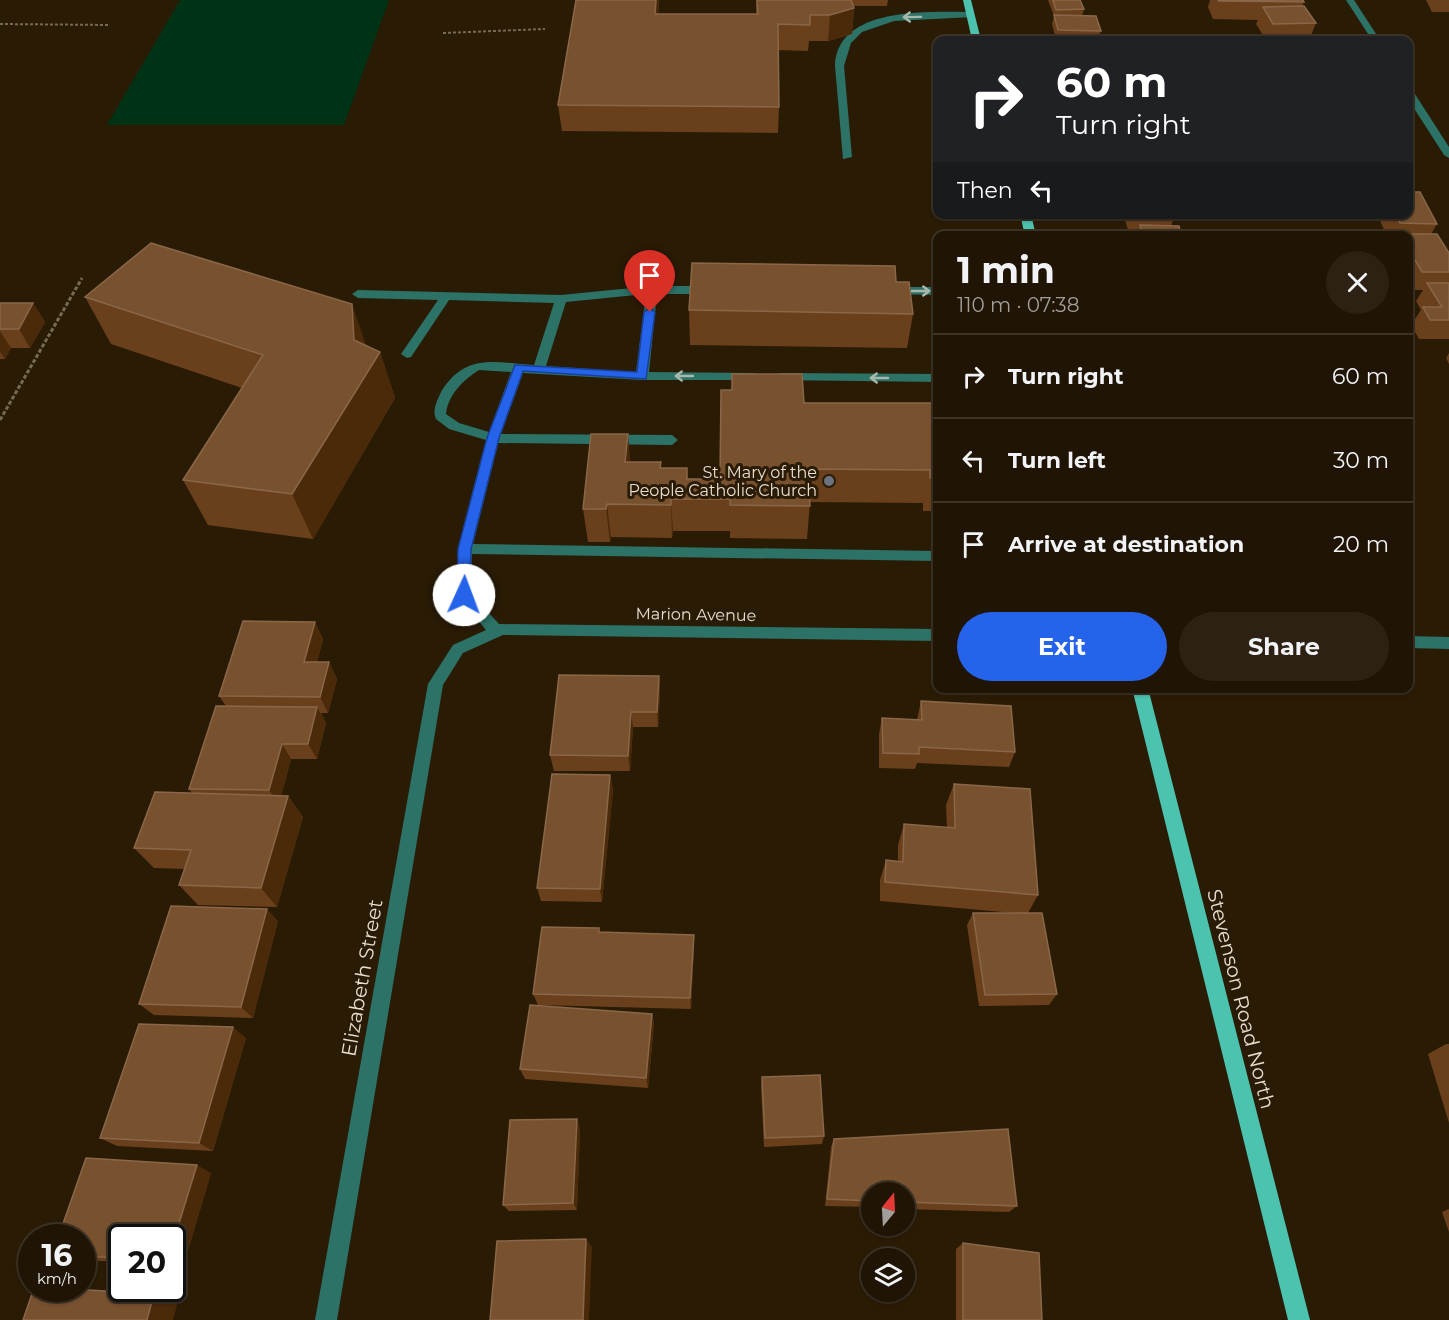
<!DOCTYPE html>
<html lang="en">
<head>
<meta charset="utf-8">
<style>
	:root { --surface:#201404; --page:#2d2113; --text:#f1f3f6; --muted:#a29e9a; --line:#3d3326; --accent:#2563eb }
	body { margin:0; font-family:Montserrat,sans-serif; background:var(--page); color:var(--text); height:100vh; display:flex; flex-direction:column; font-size:22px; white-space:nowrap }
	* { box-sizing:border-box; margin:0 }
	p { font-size:20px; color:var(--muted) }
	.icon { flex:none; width:33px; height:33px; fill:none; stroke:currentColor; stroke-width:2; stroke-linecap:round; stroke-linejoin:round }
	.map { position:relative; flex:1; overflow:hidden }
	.panel { position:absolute; left:933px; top:231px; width:480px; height:462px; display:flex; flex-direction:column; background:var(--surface); border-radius:12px; box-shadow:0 2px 4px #0004,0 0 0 2px var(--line) }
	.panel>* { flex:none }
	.top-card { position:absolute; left:933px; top:36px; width:480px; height:183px; border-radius:12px; box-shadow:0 2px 4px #0004,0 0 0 2px var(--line); background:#202124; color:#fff; overflow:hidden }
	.needle { width:39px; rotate:18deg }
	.tools { position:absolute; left:861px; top:1182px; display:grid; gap:12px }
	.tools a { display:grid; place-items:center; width:54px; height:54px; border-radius:50%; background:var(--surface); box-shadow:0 2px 4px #0004,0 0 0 2px var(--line); font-size:30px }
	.speed { position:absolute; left:18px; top:1224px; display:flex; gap:12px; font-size:30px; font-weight:700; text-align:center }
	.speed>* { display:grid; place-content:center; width:78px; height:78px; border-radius:50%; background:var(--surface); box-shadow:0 2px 4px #0004,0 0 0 2px var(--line); line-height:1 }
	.speed small { font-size:15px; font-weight:400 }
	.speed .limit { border:3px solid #111; border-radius:9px; background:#fff; color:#111 }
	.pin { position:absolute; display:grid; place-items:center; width:51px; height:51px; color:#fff; margin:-62px -26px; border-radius:50% 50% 50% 0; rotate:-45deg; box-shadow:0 0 6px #0007 }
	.pin .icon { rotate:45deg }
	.me { position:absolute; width:66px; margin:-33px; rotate:2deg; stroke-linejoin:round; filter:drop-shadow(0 0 4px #0008) }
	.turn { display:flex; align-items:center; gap:21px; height:126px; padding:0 24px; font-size:27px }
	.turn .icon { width:78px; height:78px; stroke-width:2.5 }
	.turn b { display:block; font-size:42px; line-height:51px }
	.then { display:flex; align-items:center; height:57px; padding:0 24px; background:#0003; gap:12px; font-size:22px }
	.round { display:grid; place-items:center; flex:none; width:63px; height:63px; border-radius:32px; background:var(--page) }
	.overview { display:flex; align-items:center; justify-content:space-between; height:102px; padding:0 24px }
	h1 { font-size:36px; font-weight:700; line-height:45px }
	.primary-button { display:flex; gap:12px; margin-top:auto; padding:12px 24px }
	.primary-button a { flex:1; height:69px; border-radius:36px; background:var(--accent); color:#fff; font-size:24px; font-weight:700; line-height:69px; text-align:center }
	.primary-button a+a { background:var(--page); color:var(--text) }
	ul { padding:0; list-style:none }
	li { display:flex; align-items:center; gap:18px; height:84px; padding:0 24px; border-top:2px solid var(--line) }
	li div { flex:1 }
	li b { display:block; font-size:22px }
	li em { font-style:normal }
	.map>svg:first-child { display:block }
	.green { fill:#003216 }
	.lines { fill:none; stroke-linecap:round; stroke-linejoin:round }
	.path-far1 { stroke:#776957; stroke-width:2; stroke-dasharray:3 2; stroke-linecap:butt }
	.path { stroke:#776957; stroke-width:3; stroke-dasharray:4 2; stroke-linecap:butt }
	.minor { fill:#2c7267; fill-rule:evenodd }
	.major { fill:#4cc3af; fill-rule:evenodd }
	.wall { fill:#6a401c }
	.shaded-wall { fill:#4b2a0a }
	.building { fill:#78512f; stroke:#8a6748; stroke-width:1.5 }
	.oneway { stroke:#a6b8ab }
	.route { fill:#2563eb; stroke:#184099; stroke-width:1.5 }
	.worship-dot { fill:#6b7280; stroke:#2a1b05; stroke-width:2 }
	.labels { text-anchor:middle; stroke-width:6; stroke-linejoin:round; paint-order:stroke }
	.poi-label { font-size:16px; fill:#e8ddd0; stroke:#2a1b05; text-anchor:end }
	.street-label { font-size:16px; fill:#e8ddd0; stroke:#2a1b05 }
	.near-street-label { font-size:20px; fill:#e8ddd0; stroke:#2a1b05 }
</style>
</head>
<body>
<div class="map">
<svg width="1449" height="1320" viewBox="0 0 1449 1320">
	<rect width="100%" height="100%" fill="#2a1b05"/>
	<path class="green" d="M180,0H389L344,125H107Z"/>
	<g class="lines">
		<path class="path-far1" d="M0,24L110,25
			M443,33L545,29"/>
		<path class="path" d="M0,420L82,278"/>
		<path class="minor" d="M1346,0H1354L1380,40H1372Z
			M970,12L973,13V17L894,21L862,32L851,43L844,66L852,157L843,159L835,66C837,6 930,12 970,12Z
			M1408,88L1413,91L1449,147V158L1444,155L1408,99Z
			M652,286H710L716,290L710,294H657L649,372L752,373L756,374L758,377L756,380H642L523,373L501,434L672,435L678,440L672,445L498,443L473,544L938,551V561L472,554L471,593L499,624L938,629V641L503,635L463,653L443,685L337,1320H315L428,684L453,645L486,630L457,595L458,549L486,440L449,429L436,419C432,410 437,401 441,392C466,352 495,363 534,365L554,303L449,300L411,357L407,358L401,354L438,300L358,298L352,294L358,290L561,295ZM646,294L636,372L546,366L566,302ZM479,370L511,372L489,432L459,423L446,414C448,395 463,380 479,370Z
			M890,287H938V295L886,294V288Z
			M782,373L938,374V382L778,380L776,377L778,374Z
			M1408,636L1449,637V649L1408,648Z"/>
		<path class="major" d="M963,0H971L981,40H972Z
			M1020,214H1031L1036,236H1025Z
			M1132,688H1148L1310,1320H1288Z"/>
	</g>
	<path class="wall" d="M576,0H659L658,14H756V0H888L887,6H853L854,8L852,34L828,41H809L808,51L778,50L779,107L778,133L562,131L558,105Z
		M1048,0H1080L1084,9L1082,16L1101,31L1099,36L1110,40H1070L1056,39L1052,24L1054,16Z
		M1210,0H1303L1304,2L1302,6L1316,23L1310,38L1325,40H1266L1256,24L1258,20L1213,19L1208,7Z
		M1426,0H1449V12H1432Z
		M1123,214H1173L1174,218L1171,226L1181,236H1130Z
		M1377,214H1408L1437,224L1431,234L1449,253V339H1419L1411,325L1421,310L1416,301L1423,290H1411L1408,285V236H1387Z
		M896,282L913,314L907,348L690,345L689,310Z
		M85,297L366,345L380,352L395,398L313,539L208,525L183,480L242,388L111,344Z
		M0,303H33L45,322L30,348H11L5,359H0Z
		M1449,353V364L1446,358Z
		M804,403H938V511H923V503L810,502L807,539L730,538V531H673L672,538L611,537L610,542H588L583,509L631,462H661V468L687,479H720Z
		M315,622L323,639L317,662H329L337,679L328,713H321L326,723L317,759H291L281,796H288L303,817L277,907L198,905L179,885L185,869L154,868L134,848L192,793L189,789L226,706L219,696Z
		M659,676L660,692L658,727H633L630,771H554L550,755Z
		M921,701L1015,752L1009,767L917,763L915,769L879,768V734L882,718L917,720Z
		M610,775L613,790L602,902L541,901L537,888Z
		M954,784L1038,895L1028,913L1057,994L1049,1005L979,1006L967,925L973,913H1014L880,901V880L886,860L898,861V845L904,824L947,828L946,805Z
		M278,921L253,1018L154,1015L139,1004Z
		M600,932L694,947L691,1009L538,1005L533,994Z
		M652,1014L654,1024L648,1088L525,1079L520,1069Z
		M246,1038L213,1151L117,1146L100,1138Z
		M1446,1044H1449V1123L1428,1054Z
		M762,1077L824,1136L822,1144L764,1147L761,1087Z
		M580,1128L577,1210L509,1211L503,1205Z
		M834,1139L1017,1206L1009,1212L904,1209V1192H872V1207L825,1206L831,1147Z
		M211,1173L183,1267L172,1266V1238H122V1262L82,1260V1238Z
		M1449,1209V1232L1442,1212Z
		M963,1243L1042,1320H956V1249Z"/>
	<path class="shaded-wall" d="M656,0H659L656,40L655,14Z
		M854,8L852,34L828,41L830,15Z
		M33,303L45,322L30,348L19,329Z
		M352,304L368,351L380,352L395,398L313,539L292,494L354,340Z
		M0,331L11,348L5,359L0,352Z
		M628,434L631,468L625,462Z
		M671,499L673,531L672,538L671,505Z
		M607,504L611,537L610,542L606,509Z
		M315,622L323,639L313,678L304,662Z
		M329,662L337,679L328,713L320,697Z
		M659,676L660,692L658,727L657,712Z
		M317,707L326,723L317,759L308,744Z
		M631,712L633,727L630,771L628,756Z
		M282,744L291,759L279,805L269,790Z
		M610,775L613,790L602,902L600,889Z
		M288,796L303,817L277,907L261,888Z
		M267,909L278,921L253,1018L241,1007Z
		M694,935V947L691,1009L690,998Z
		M652,1014L654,1024L648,1088L646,1078Z
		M233,1027L246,1038L213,1151L199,1143Z
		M577,1119L580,1128L577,1210L573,1203Z
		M197,1165L211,1173L183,1267L172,1263V1246Z
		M586,1239L592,1247L589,1320H583Z
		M154,1294L178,1301L173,1320H147Z"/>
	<path class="building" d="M576,0H656L655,14H758L757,0H851L854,8L830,15H810V25L778,24L779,107L558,105Z
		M1053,0H1080L1084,9L1056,10Z
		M1218,0H1303L1304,2L1219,1Z
		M1304,6L1316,23L1273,24L1263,7Z
		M1054,15L1096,16L1101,31L1058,30Z
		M1071,35L1109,36L1110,40H1073Z
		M1279,38H1323L1325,40H1281Z
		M1408,192H1420L1437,224L1400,223L1396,214H1408Z
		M1135,214H1173L1174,218L1136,217Z
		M1140,225L1179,226L1181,236H1143Z
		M1400,234H1437L1449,253V272H1422L1408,248V236H1401Z
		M151,243L352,304L354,340L380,352L292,494L183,480L263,355L85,297Z
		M692,263L895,266L896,282H909L913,314L689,310Z
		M1427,283H1449V320H1430L1423,307H1442Z
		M0,303H33L19,329H0Z
		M732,374H802L804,403H938V478H930V470L808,469L810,506L730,505V499H671V505L607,504L606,509H583L591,434H628L625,462H661L660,468H687V479H720L721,390H732Z
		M243,621L315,622L304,662H329L320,697L219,696Z
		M559,675L659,676L657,712H631L628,756L550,755Z
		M921,701L1011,706L1015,752L919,747V754L883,753L882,718L922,720Z
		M216,706L317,707L308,744H282L269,790L189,789Z
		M552,774L610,775L600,889L537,888Z
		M954,784L1030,789L1038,895L885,882L886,860L903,862L904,824L955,828Z
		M155,792L288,796L261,888L179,885L191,850L134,848Z
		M171,906L267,909L241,1007L139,1004Z
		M973,913H1042L1057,994L985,995Z
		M542,927L599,928V932L694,935L690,998L533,994Z
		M530,1005L652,1014L646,1078L520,1069Z
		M139,1024L233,1027L199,1143L100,1138Z
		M820,1075L824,1136L765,1138L762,1077Z
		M577,1119L573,1203L503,1205L510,1120Z
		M1008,1129L1017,1206L904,1202V1192H872V1201L827,1199L834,1139Z
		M86,1158L197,1165L172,1246V1238H122V1258L82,1256V1238H58Z
		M586,1239L583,1320H490L497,1241Z
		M963,1243L1039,1253L1042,1320H963Z
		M34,1288H55L154,1294L147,1320H23Z"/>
	<defs><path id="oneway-shaft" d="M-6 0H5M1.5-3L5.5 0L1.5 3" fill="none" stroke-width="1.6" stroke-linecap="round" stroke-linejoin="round" transform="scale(1.5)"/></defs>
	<g class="oneway">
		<use href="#oneway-shaft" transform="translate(912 17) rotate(179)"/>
		<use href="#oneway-shaft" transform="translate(921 291)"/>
		<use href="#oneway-shaft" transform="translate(684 376) rotate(-180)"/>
		<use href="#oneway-shaft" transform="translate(879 378) rotate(-180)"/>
	</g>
	<path class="route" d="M650,308L655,312L646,379L523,371L499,438L471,549L470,595L464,600L459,598L457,595L458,549L487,438L515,365L637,372L644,312Z"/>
	<circle class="worship-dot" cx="829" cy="481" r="6"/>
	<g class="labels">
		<g class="poi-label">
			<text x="817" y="478">St. Mary of the<tspan x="817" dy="18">People Catholic Church</tspan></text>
		</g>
		<g class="street-label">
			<text transform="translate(696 614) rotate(1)" y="6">Marion Avenue</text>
		</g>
		<g class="near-street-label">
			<text transform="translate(362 978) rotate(-80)" y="7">Elizabeth Street</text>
			<text transform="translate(1241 999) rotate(76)" y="7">Stevenson Road North</text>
		</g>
	</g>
</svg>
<div class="tools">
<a><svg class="needle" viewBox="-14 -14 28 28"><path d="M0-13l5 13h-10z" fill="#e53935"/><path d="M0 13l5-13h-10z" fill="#a29e9a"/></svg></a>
<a><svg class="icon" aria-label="layers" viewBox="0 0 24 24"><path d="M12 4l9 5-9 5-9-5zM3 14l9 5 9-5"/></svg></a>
</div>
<div class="speed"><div>16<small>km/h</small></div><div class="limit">20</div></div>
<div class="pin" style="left:650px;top:312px;background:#d93025"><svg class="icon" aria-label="arrive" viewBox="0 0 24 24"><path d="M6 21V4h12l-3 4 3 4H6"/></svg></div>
<svg class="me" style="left:464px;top:595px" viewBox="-20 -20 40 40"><circle r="19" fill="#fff"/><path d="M0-13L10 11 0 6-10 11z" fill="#2563eb"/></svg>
<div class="top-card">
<div class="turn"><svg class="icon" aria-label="right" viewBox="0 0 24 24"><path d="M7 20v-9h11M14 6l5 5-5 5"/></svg><div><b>60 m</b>Turn right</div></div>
<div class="then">Then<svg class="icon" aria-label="left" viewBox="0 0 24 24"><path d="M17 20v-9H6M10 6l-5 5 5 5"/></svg></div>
</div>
<section class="panel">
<div class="overview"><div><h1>1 min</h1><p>110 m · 07:38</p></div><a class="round"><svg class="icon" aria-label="close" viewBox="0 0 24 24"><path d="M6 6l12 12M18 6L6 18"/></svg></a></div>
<ul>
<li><svg class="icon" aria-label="right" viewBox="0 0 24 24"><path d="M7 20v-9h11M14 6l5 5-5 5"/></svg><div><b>Turn right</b></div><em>60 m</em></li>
<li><svg class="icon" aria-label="left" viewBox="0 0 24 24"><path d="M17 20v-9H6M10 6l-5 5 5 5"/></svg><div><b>Turn left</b></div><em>30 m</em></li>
<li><svg class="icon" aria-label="arrive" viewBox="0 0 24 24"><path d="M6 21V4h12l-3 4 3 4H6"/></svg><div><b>Arrive at destination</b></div><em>20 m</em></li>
</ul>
<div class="primary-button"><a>Exit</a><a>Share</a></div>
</section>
</div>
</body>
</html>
